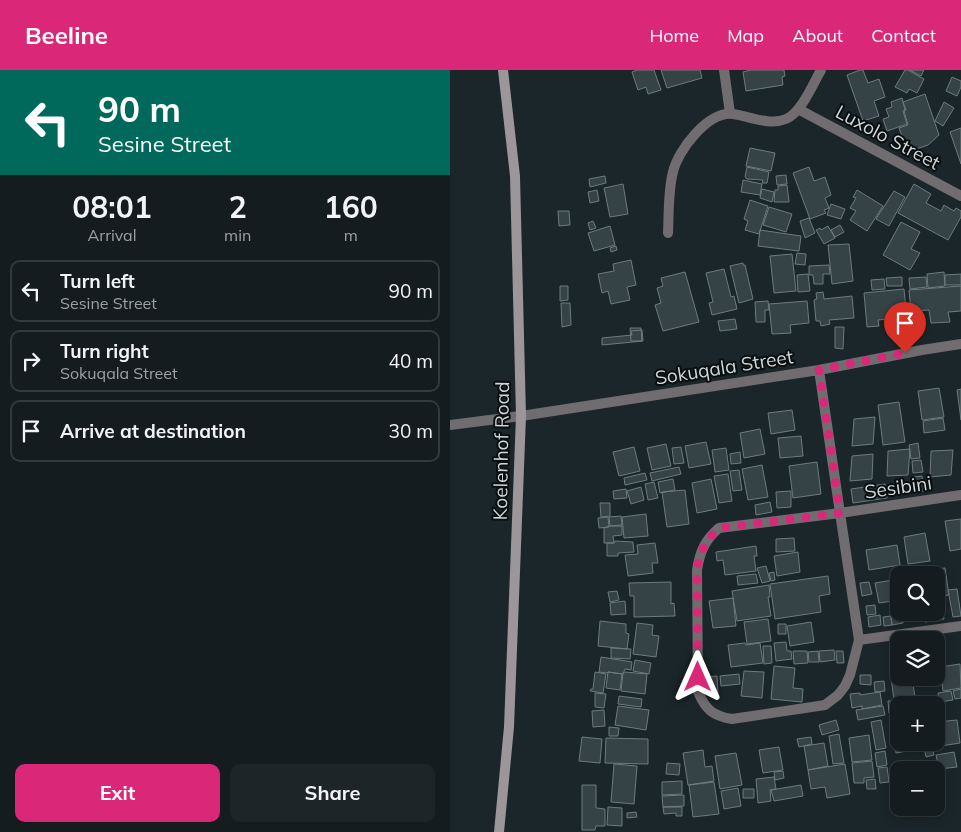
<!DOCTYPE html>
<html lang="en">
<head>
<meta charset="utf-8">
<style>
	:root { --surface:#141c1f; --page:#1d2528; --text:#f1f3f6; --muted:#9da1a4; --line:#333a3d; --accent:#db2777 }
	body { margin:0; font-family:Mulish,sans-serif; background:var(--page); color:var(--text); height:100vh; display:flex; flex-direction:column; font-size:19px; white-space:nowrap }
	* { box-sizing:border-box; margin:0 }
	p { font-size:16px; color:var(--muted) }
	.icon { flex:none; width:28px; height:28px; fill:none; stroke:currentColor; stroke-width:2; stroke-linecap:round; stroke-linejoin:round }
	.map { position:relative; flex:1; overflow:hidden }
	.panel { display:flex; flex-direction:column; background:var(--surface); width:450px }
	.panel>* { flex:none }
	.hud { background:#00695c; color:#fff; overflow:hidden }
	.buttons { position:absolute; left:440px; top:496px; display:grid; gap:10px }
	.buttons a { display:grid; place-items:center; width:55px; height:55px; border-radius:10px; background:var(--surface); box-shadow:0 2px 12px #0003,0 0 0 1px var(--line); font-size:25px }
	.pin { position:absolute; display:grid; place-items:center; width:42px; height:42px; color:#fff; margin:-51px -21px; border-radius:50% 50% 50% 0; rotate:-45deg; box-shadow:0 0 5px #0007 }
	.pin .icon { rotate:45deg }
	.me { position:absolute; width:55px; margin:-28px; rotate:0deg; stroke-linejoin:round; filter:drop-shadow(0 0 4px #0008) }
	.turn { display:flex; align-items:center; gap:18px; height:105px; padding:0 15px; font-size:22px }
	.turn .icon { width:65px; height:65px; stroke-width:2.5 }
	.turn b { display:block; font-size:35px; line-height:42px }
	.eta { display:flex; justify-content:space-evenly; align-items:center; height:85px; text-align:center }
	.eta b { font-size:30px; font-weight:700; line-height:35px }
	.action { display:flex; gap:10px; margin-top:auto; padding:10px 15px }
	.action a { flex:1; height:58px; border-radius:10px; background:var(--accent); color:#fff; font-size:20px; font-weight:700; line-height:58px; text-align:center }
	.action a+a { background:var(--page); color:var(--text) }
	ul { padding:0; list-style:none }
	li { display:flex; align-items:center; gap:15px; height:62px; margin:0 10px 8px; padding:0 5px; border:2px solid var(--line); border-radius:10px }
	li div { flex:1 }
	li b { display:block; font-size:19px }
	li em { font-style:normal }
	header { display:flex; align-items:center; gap:30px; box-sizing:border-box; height:70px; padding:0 25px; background:var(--accent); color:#fff }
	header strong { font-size:24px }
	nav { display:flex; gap:28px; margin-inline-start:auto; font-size:18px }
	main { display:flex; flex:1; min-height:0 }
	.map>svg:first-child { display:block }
	.building { fill:#364346; stroke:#6d7b7e }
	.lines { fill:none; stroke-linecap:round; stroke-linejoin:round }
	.minor { stroke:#706c6f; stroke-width:10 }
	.secondary { stroke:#9c959a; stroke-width:10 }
	.route { stroke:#db2777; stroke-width:9; stroke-dasharray:0 16.2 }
	.labels { text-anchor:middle; stroke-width:4; stroke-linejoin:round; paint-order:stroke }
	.street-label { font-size:19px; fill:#cfd7d9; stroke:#090e0f }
</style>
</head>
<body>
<header>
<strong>Beeline</strong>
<nav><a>Home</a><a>Map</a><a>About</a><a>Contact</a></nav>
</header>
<main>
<section class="panel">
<div class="hud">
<div class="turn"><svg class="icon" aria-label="left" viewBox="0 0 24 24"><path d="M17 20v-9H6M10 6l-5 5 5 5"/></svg><div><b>90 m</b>Sesine Street</div></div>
</div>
<div class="eta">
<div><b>08:01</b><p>Arrival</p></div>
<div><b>2</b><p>min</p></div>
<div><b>160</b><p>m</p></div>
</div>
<ul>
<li><svg class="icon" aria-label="left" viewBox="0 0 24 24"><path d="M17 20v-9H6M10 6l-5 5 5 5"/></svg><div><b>Turn left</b><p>Sesine Street</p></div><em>90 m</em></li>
<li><svg class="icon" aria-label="right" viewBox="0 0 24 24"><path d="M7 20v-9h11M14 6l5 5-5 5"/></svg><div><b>Turn right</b><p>Sokuqala Street</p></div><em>40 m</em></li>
<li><svg class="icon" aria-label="arrive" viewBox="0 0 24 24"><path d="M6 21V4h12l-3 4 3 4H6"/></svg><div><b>Arrive at destination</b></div><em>30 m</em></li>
</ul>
<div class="action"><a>Exit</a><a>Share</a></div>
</section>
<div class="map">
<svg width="511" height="762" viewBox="0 0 511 762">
	<rect width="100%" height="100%" fill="#1a2629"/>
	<path class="building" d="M187,0H204L211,20L198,24L196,17L188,20L182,2Z
		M211,0H250L252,8L217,18Z
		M301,0H334L335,6L332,7L333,15L296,21L293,2Z
		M410,0H413L418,13L429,9L435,27L424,31L429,46L413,51L397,5Z
		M455,0H458L474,9L467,23L459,19L457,23L445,17Z
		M460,0H474L471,6Z
		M502,7L511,11V17L507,26L496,21Z
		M475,24L489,65L478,75L458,82L449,58L458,55L454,41L456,40L453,32Z
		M452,28L455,40L453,41L457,54L437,61L433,49L439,47L436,39L442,37L441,32Z
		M494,32L504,38L493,56L485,51Z
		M511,58V94L500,62Z
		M300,78L325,83L321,101L296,96Z
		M297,97L319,102L317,113H312L313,110L297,109L295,107Z
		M359,97L364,111L375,107L381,125L375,128L379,138L374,140L376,143L360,149L343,103Z
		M336,105L337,114L327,115L326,106Z
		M155,106L156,113L140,117L139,109Z
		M293,110L312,114L310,125L291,122Z
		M173,114L178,144L160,147L154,118Z
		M464,114L481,124L476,133L491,141L494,135L504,141L506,138L511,141V147L498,170L448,143Z
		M337,115L339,132H324L325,120H328V116Z
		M312,119L324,122L322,132L310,128Z
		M147,120L149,131L140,133L138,122Z
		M407,120L433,136L417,161L400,150L406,141L400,138L406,128L403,127Z
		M444,121L455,127L439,156L426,149Z
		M300,130L318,136L309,164L295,160L298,151L294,149Z
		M381,134L395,139L391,149L377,145Z
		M319,137L342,144L336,162L313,155Z
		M108,141H119L120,155L109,156Z
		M359,148L365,163L355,168L350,151Z
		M143,151L146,158L140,160L138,153Z
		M451,152L470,162L461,179L470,183L460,200L433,185Z
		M390,155L394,162L385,167L381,160Z
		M160,156L165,175L144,181L138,163Z
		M378,156L385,168L374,174L366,160L370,158L371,160Z
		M310,160L351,166L349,181L308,176Z
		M399,174L403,211L382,214L378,175Z
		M166,176L167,180L161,182L160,178Z
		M347,183L356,184L355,195L345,194Z
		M342,184L346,221L324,223L320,186Z
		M181,190L186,215L177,217L180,230L161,234L158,221L152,223L148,204L164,201L163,194Z
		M293,193V195H295L303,229L289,233L280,196Z
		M379,195L380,204H373V214H364L363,205H359V196Z
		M274,199L281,227L284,226L287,239L262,245L259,233L263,232L256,203Z
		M235,202L249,252L213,261L205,235L211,233L207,218L213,216L211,208Z
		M494,202L495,216L478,218L477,204Z
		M358,204L360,221L348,222L347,205Z
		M511,204V215H495V205Z
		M452,207V216H437L436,208Z
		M476,207L477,217L460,219L459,208Z
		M434,209L435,219L422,220L421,210Z
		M110,216H118V230L110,231Z
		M511,216V241L498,242L500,252L481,253L479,240L461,241L459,220Z
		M454,219L456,241L437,243V249L428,250L429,256L417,257L414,223Z
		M373,222L374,229L402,226L404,248L379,250L380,254L371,256L370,251H366L364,230L367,229L366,223Z
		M318,231L319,240H315V252H306L305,232Z
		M357,231L359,253L340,255L341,263L322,264L319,234Z
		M111,233H120L121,255L112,257Z
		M285,249L287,259L270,261L268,251Z
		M385,257H394L393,279L385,278Z
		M180,258H191L192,271H181Z
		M192,260L193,271L152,275V268L182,265L181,261Z
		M489,318L494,347L472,350L468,321Z
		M511,319V350L507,320Z
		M449,332L455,372L433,375L428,335Z
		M342,340L345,360L321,364L318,343Z
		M425,347L423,374L402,376L404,349Z
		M493,348L495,360L474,363L473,351Z
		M310,359L315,384L294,388L290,363Z
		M351,366L353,386L330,388L328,368Z
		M256,372L261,394L239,398L235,376Z
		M468,373L470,388L461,389L459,375Z
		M216,374L221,396L202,400L197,378Z
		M184,377L190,401L169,406L163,382Z
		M231,377L234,393L224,394L222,378Z
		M276,378L279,400L265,402L262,380Z
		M460,379L458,405L437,406L438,381Z
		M503,380L501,405L480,407L481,381Z
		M290,382L291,393L281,394L280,384Z
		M423,384L422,409L400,411L402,386Z
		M471,390L473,402L463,403L462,391Z
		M367,392L371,424L343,428L339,396Z
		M312,395L318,427L298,430L292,399Z
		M229,397L231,404L202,411L200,403Z
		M289,400L292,420L283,421L280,401Z
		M195,403L197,410L175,415L174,408Z
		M278,404L282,431L269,433L264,406Z
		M472,406L474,421L466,422L463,407Z
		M223,409L225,420L210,423L208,412Z
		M261,409L267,439L247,443L242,413Z
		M204,412L208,428L198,430L195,414Z
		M435,414L437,428L403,433L401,419Z
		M191,417L194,430L181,434L177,421Z
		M176,419L177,428L164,429L163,421Z
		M235,420L239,454L217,457L212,422Z
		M341,421V437L327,438L326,422Z
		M320,432L322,442L306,445L305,435Z
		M150,433H160V446L151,447Z
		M196,444L198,466L174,468L172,447Z
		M171,446L172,455L160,456L159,447Z
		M158,447L159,457L149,458L148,448Z
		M511,449V479L500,481L495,451Z
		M160,456H172V465L163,466L164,473H154V458Z
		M475,463L480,491L458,494L454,467Z
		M344,468L345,481L326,482V469Z
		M165,471L183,472L184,482L168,483V486H157V473H164Z
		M205,473L208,493H202L203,503L178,506L175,485L188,484L187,475Z
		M447,475L450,495L419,500L416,480Z
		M306,476L307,486H304L306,501L275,505L273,490L267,491L266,482Z
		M348,482L350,502L327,506L324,486Z
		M316,496L320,511L312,513L307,498Z
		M495,498L499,525L486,527V505H478V500Z
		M324,502L325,510L321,511L319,503Z
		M306,504L308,513L288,515L287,506Z
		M378,506L380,524L369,526L371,542L325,549L320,514Z
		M449,509V530L429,533L425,513Z
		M221,512V534L224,533L225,546L184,547V526H180L179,513Z
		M419,512L422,524L412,526L410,513Z
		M319,515L320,527H318L321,546L287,551L282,521Z
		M507,519L511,546L503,547L498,520Z
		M167,521L169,530L160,532L158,522Z
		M283,528L286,556L263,558L259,531Z
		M175,531L176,544L161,545L160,533Z
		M425,535L426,544L417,545L416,536Z
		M492,539L494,549L475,552L473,542H486V540Z
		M449,541L452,542L453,553L442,555L440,542Z
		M430,545L431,555L419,557L418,547Z
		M441,546L442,555L434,556L433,547Z
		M318,549L321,571L297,574L294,552Z
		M150,551L176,554V563L179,564L177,579L148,576Z
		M361,552L364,572L340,576L337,556Z
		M187,553L203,555L202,565L209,566L206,587L183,584Z
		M328,554H336V564H328Z
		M336,572L337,581H341L342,589L326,591L324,573Z
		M295,573L296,575L310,573L313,593L281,597L278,575Z
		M313,576H321L322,593L314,594Z
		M161,578L181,579L180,589L161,588Z
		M384,580L385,590L370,592L369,581Z
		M343,581H357L358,593L344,594Z
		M368,581L369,592H359L358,582Z
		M386,581H393L394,593H387Z
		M151,587L182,592L181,600L175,599L173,604L158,602L157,603L149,602Z
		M185,590L201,593L199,604L183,601Z
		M510,594L511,618L493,621L490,597Z
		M324,596L345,598L343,618L353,619L352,632L321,629Z
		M294,601L314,602L312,628L291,626Z
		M145,602L156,604L153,623L140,621L141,619H143Z
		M158,602L172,604L170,620L156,618Z
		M175,602L197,604L195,624L171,621L173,603Z
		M289,604L290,614L271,616L270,606Z
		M410,605H421V615L410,614Z
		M267,606L268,625H258L257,607Z
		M449,607L462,608L465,627L444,630L441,608Z
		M434,611L435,621L425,622L424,612Z
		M511,619V628L505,629L503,621Z
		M501,621L503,630L489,632L488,623Z
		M430,622L432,635L412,639V636L402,638L400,624L410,623V625Z
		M145,623L156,624L154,638L145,637Z
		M169,626L192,629L191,637L168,634Z
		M470,628L471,635H449V641L439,643L438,631Z
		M168,636L199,640L196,660L165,655Z
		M433,636L435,645L408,650L406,640Z
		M154,640L155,656L143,657L142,641Z
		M386,650L389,660L372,665L369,655Z
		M431,650L436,678L426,680L421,652Z
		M507,650L510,673L491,676L487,652Z
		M159,657L169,658L168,666H159Z
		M449,658V672H465L467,679L446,683L442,659Z
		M389,664L394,693L383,694L379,666Z
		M419,665L422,690L402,692L399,668Z
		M132,667L152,669L150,693L129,691Z
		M361,667L362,674L349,677L347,669Z
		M156,668L198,669V694L155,693Z
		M374,673L378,696L358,700L354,676Z
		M482,675L484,685L476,687L474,677Z
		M329,677L333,700L313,703L309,680Z
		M253,680L255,697L262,696L264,711L238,715L233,683Z
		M435,681L437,695L427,697L425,683Z
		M504,682L507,697L489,699L486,685Z
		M286,683L292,715L270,719L265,686Z
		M422,691L424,707L414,708V713H404L402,693Z
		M217,693L230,694L229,705L216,704Z
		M164,694L187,696L184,734L161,732Z
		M395,694L400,724L377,728L375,717L361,719L358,700Z
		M437,697L439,712L430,713L428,698Z
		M333,701L334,708L325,710L324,702Z
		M324,707L326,719L320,720L321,731L308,733L306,709Z
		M425,709L426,719H417L416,710Z
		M232,711V724L212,725V712Z
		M264,712L269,744L243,747L239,715Z
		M132,715H146V738L155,739V756H146L145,760H132Z
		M351,715L353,726L324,731L321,720Z
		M288,718L291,736L274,739L271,721Z
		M293,719H304V728H293Z
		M234,725V736L213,737L212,726Z
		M158,737L172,738V756L157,755Z
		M213,737H232V746H226V743L214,744Z
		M186,742L187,747L177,748V743Z"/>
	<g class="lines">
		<path class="minor" d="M274,0L280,43
			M348,39L511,126
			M218,163C219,142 218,121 223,102C228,80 258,41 283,44C299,46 319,56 336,49C351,43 363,14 371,0
			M369,300L390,443L511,425
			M0,355L71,346L369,300L472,280L511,274
			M390,443L409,570L400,605L395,616L388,625L375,635L282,649C263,646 256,640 248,622L247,500C250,481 255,470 269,458Z
			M409,570L511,556"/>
		<path class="secondary" d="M49,762L59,657L71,346L65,106L53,0"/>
	</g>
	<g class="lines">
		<path class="route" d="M248,607L247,500C250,481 255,470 270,458L390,443L369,300L455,283"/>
	</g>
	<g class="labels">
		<g class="street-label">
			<text transform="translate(438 67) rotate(28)" y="7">Luxolo Street</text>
			<text transform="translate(274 297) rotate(-9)" y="7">Sokuqala Street</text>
			<text transform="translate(51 381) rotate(-89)" y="7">Koelenhof Road</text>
			<text transform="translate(448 417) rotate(-8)" y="7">Sesibini</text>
		</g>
	</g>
</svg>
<div class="buttons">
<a><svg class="icon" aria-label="search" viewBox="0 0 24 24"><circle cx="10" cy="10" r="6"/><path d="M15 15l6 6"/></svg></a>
<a><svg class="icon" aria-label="layers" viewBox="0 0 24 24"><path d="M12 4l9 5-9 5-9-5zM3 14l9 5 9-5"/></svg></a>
<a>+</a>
<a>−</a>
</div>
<div class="pin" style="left:455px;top:283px;background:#d93025"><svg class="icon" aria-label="arrive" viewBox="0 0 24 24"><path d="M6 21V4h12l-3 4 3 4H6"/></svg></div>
<svg class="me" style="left:248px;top:607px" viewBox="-20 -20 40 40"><path d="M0-17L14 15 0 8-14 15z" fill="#db2777" stroke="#fff" stroke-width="4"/></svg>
</div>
</main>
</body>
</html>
